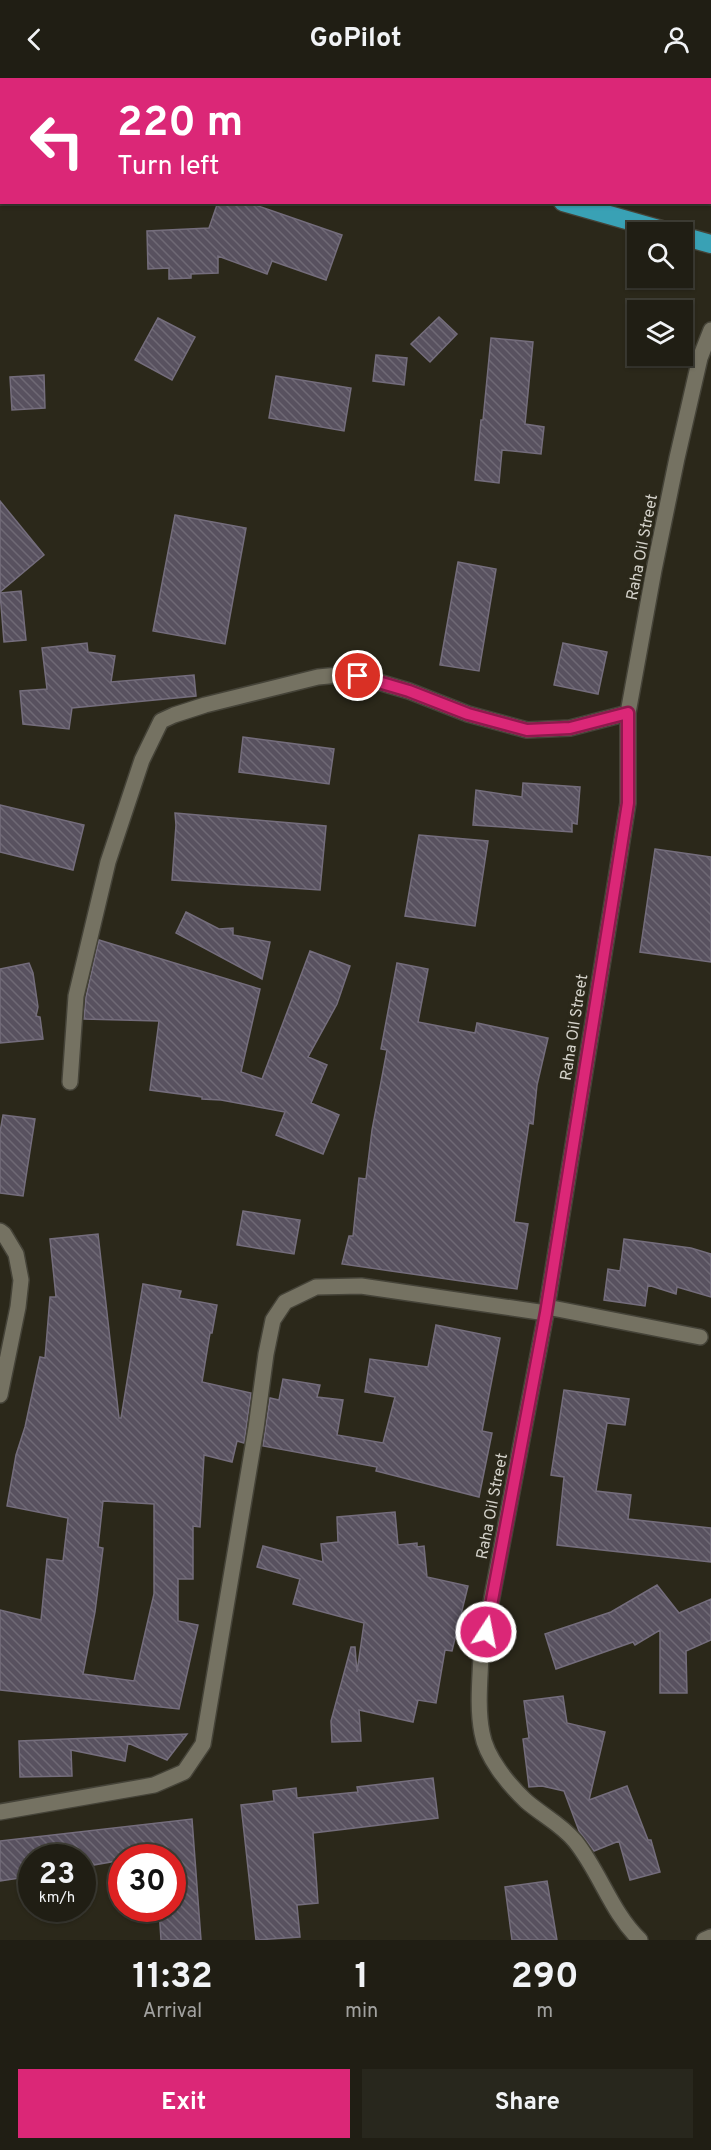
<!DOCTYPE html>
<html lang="en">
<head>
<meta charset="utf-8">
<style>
	:root { --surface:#201e14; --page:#28271d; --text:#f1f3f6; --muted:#a2a2a0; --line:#3d3c34; --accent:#db2777 }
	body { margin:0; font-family:Overpass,sans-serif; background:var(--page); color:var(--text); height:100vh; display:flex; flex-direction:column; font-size:22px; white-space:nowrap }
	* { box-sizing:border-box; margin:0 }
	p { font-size:20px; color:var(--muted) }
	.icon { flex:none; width:33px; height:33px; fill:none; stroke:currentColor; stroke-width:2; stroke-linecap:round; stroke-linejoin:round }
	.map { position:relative; height:1862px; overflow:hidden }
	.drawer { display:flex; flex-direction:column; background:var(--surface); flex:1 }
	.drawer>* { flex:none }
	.banner { position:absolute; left:0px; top:0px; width:711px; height:126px; box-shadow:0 2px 4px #0004,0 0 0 2px var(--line); background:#db2777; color:#fff; overflow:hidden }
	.controls { position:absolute; left:627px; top:144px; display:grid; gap:12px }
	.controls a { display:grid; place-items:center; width:66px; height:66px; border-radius:0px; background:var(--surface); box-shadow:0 2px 4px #0004,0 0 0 2px var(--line); font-size:30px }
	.speed { position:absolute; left:18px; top:1766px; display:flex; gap:12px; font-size:30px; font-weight:700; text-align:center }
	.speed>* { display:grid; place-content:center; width:78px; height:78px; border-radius:50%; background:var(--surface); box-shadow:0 2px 4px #0004,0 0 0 2px var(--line); line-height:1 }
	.speed small { font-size:15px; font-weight:400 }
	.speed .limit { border:9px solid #d22; background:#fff; color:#111 }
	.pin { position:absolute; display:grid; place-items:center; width:51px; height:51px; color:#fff; margin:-26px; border:3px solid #fff; border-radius:50%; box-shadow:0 2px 6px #0007 }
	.me { position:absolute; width:66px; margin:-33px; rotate:11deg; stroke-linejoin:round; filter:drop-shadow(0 0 4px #0008) }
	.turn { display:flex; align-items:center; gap:21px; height:126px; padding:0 18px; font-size:27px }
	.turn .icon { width:78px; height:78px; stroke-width:2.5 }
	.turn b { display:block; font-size:42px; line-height:51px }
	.eta { display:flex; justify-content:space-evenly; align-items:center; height:102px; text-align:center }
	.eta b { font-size:36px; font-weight:700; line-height:42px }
	.primary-button { display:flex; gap:12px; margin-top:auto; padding:12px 18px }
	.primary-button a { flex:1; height:69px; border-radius:0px; background:var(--accent); color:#fff; font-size:24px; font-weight:700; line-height:69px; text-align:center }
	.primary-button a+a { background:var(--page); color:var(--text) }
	header { display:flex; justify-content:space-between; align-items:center; height:78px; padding:0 18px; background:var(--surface); font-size:27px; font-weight:700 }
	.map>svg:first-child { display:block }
	.building { fill:url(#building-back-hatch); stroke:#746d7c; stroke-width:1.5; fill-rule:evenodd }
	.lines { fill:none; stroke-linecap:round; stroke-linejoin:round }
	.minor-casing { stroke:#454338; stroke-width:18 }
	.highway-casing { stroke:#454338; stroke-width:21 }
	.minor { stroke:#757262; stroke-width:15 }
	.highway { stroke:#39a1b5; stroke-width:18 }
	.route-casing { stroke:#8e194d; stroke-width:15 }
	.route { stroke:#db2777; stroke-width:10 }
	.labels { text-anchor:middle; stroke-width:6; stroke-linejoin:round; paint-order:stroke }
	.street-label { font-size:16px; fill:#d5d3cb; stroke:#2b281a }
</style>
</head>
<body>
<header><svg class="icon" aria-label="back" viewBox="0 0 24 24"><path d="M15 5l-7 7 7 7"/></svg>GoPilot<svg class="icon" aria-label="person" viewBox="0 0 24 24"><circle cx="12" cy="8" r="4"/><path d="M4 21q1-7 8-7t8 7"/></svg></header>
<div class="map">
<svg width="711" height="1862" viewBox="0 0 711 1862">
	<defs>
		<pattern id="building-back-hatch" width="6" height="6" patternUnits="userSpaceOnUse" patternTransform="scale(1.5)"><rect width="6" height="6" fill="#58515f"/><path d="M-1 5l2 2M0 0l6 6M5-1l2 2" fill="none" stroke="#6f6975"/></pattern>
	</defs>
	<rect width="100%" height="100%" fill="#2b281a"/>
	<path class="building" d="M218,124H247L342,157L326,202L272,183L267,196L218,178V195L191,196V200L169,201V190L148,191L147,153L209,150Z
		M439,239L457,256L430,284L411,266Z
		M158,240L195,259L172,302L135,282Z
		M491,260L533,264L525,346L544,349L541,376L502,372L499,405L475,402L481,342H483Z
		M376,277L407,280L404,307L373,303Z
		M44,297L45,330L12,332L10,299Z
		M276,298L351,310L344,353L269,340Z
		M0,423L44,477L0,514Z
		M175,437L246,450L225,566L153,553Z
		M458,484L496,491L479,593L440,587Z
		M21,513L26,562L4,564L0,515Z
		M87,565L88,574L115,578L111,604L194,597L196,618L72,630L69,651L23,646L20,613L47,611L42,570Z
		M563,565L607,574L598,616L554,607Z
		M243,659L334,671L329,706L239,694Z
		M523,705L580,709L577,746L572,745V754L473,747L476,712L522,719Z
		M0,727L84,747L73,792L0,774Z
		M175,735L326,748L320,812L172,802L176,747Z
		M419,757L488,763L475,848L405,838Z
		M655,771L711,779V884L640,874Z
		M186,834L219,851L233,850V857L270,864L262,901L176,855Z
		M99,862L260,911L241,994L262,1001L310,873L350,888L337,926L308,979L327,987L311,1025L339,1037L323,1076L276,1057L285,1034L221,1022L202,1021V1019L150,1012L159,943L84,941L86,919Z
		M29,885L33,895L38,929L36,938L40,939L43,961L0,965V891Z
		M397,885L428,891L418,944L475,955L477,945L548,960L537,1007L533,1046L529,1045L514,1144L528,1146L517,1211L342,1186L349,1158H353L359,1100L366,1101L372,1052L387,972L381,971Z
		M3,1037L35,1041L23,1118L0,1115V1054Z
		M243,1133L300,1142L294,1176L237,1167Z
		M98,1156L119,1340H121L143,1206L181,1213L179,1220L217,1227L212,1255H210L202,1304L251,1315L244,1365L237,1363L232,1384L204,1377L200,1449L193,1448V1501H178V1543L198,1547L179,1631L0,1612V1532L41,1542L47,1481L63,1483L68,1440L7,1428L16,1377L25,1349L40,1279L45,1280L50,1219H56L50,1161ZM103,1423L154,1426V1516L134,1603L83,1596L95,1534L103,1470L98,1469Z
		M624,1161L691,1170L711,1176V1219L677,1209L676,1216L648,1207L645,1228L604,1222L608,1191L620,1193Z
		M436,1247L500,1260L482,1353L492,1355L479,1419L376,1393L377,1389L263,1368L270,1320L279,1322L283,1301L320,1307L317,1319L343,1322L337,1357L383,1365L395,1319L365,1314L370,1281L428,1289Z
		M564,1312L629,1321L625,1347L607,1345L596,1413L631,1417L628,1441L711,1450V1484L557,1467L564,1399L551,1397Z
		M395,1434L398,1467L417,1465V1469L424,1468L427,1499L468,1508L452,1573L445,1572L436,1625L418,1622L413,1644L359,1632L361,1663L332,1664L331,1643L351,1569H355L357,1594L364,1545L293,1526L300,1501L257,1489L263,1468L323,1484L321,1466L338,1464L337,1439Z
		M657,1507L679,1535L711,1521V1562L686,1573L687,1615H660V1552L635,1567L633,1564L556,1591L545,1556L611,1534Z
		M563,1618L567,1645L605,1654L589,1722L627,1708L648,1762H651L660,1794L630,1802L619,1763L594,1773L579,1753L564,1713L542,1708L529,1709L523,1661L529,1660L524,1623Z
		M187,1656L167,1682L128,1665L125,1683L71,1672L72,1698L20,1699L19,1663Z
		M433,1700L438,1740L313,1755L318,1825L297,1827L300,1859L256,1862L241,1727L274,1723L273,1713L296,1710L297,1720L358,1714L357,1709Z
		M192,1741L201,1862H161L159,1830H172V1779H122V1782L82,1789V1779H32V1798L0,1803V1763Z
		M547,1803L557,1862H512L505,1809Z"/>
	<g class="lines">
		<g class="minor-casing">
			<path id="minor" d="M70,1004L76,918L108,784L142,682L161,643L174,637L205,627L318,599L339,597L358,598L409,613L468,636L527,652L570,650L628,635
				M0,1153L4,1156L16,1176L21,1202L18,1229L0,1317
				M547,1229L700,1259
				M0,1734L154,1707L184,1694L203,1666L256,1350L266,1276L273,1242L285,1224L316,1209L361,1208L546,1235
				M640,1862C611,1834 600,1794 575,1763C561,1746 542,1737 526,1723C508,1706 486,1679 482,1655C477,1630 480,1602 481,1577L546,1235L616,801L628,725V635L654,492L677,380L700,280L711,252
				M704,1862L711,1859"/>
		</g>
		<g class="highway-casing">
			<path id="highway" d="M65,0L72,2
				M563,124L669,154
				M682,158L711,166"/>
		</g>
		<use href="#minor" class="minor"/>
		<use href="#highway" class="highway"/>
	</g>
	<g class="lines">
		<g class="route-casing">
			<path id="route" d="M358,598L409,613L468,636L527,652L570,650L628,635V725L616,801L546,1235L486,1554"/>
		</g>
		<use href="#route" class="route"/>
	</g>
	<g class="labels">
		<g class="street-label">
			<text transform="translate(641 469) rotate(-79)" y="6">Raha Oil Street</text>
			<text transform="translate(573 949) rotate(-81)" y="6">Raha Oil Street</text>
			<text transform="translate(491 1428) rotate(-79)" y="6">Raha Oil Street</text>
		</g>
	</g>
</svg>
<div class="controls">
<a><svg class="icon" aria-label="search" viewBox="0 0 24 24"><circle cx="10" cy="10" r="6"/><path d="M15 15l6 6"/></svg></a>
<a><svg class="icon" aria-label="layers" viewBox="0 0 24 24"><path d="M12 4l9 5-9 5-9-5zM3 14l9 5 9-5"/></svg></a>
</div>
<div class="speed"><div>23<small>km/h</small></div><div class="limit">30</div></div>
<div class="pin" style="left:358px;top:598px;background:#d93025"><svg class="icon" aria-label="arrive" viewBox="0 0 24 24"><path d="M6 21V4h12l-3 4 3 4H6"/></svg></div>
<svg class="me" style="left:486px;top:1554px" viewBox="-20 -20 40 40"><circle r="17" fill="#db2777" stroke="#fff" stroke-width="3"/><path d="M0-11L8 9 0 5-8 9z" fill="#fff"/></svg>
<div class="banner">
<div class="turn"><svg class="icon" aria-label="left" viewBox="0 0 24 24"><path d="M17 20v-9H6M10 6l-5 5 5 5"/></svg><div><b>220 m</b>Turn left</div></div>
</div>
</div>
<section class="drawer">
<div class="eta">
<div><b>11:32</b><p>Arrival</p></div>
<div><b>1</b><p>min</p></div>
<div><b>290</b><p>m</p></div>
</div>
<div class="primary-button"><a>Exit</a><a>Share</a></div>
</section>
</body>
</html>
